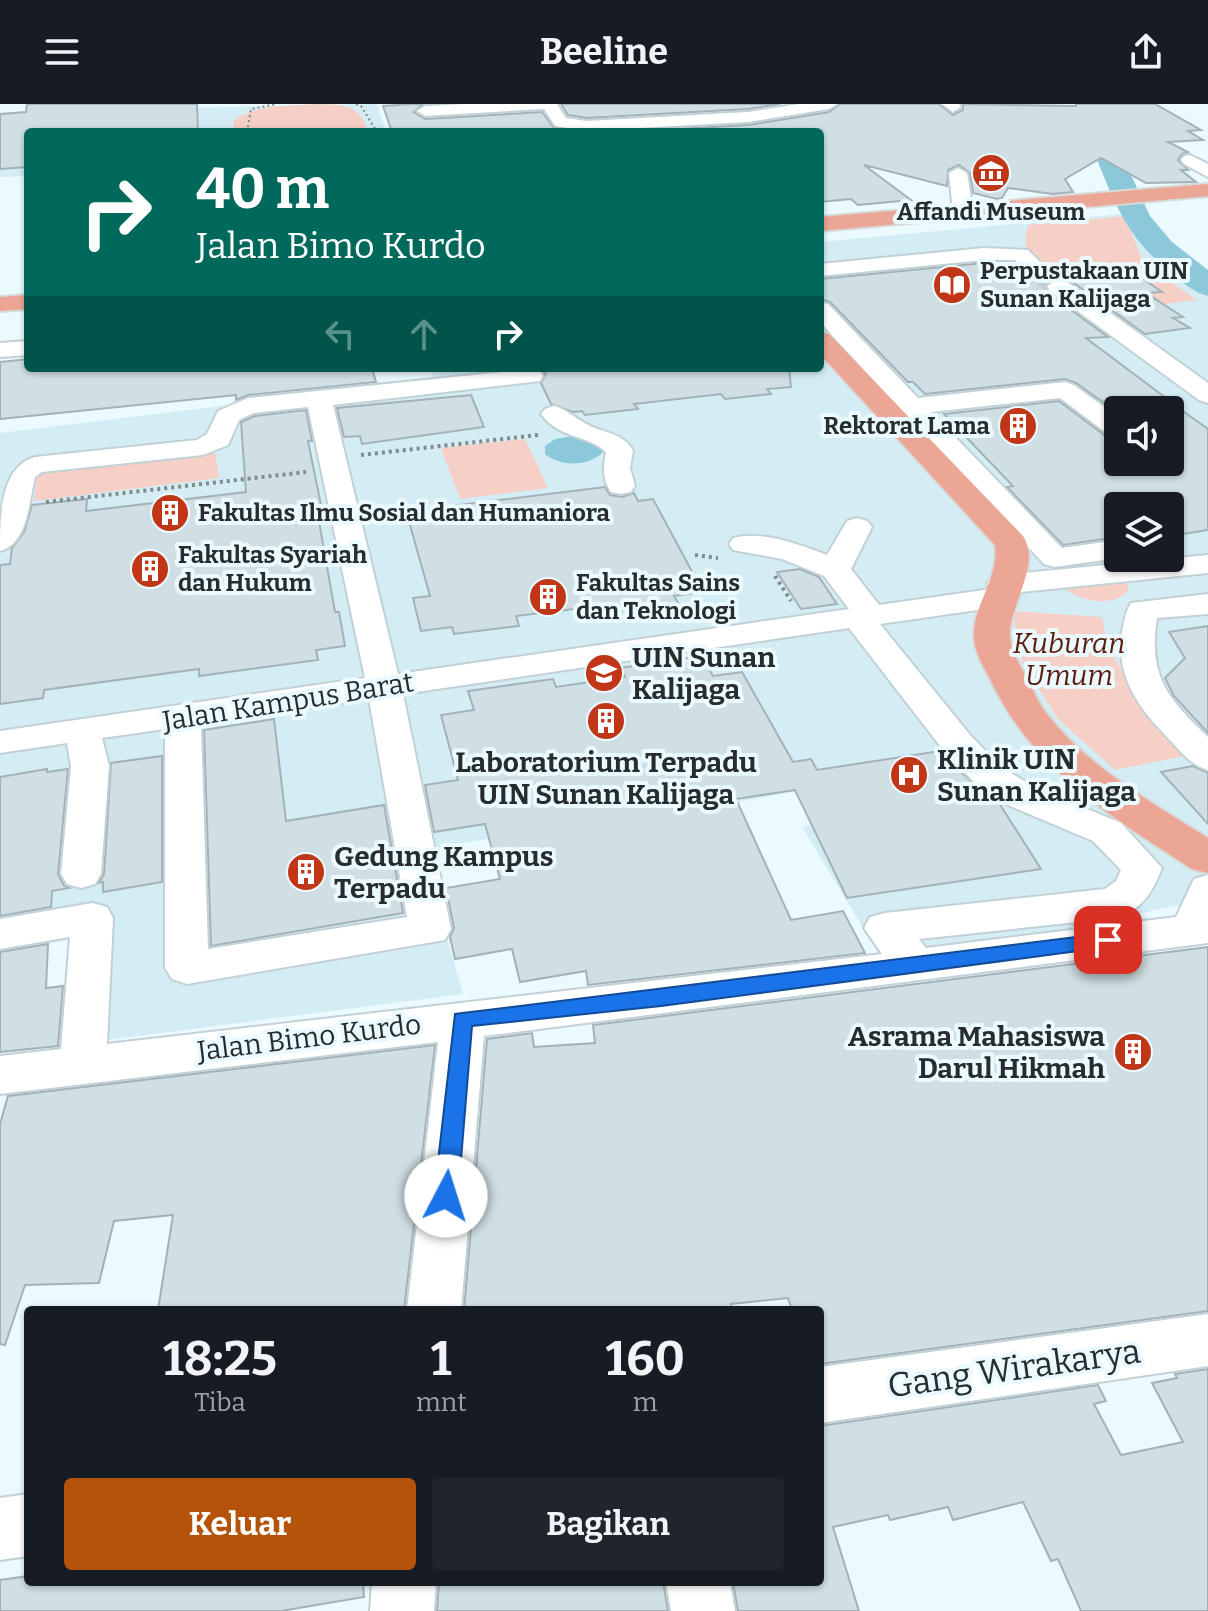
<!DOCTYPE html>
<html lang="id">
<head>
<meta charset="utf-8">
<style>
	:root { --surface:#171b24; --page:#20242c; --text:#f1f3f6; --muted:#9ea1a6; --accent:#b45309 }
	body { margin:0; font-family:Bitter,serif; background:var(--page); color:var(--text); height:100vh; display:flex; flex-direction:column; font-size:30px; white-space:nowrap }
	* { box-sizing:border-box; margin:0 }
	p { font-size:26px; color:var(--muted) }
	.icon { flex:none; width:44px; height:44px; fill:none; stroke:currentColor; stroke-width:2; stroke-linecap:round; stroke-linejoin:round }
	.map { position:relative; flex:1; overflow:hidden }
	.sheet { position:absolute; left:24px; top:1202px; width:800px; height:280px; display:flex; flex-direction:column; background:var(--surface); border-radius:8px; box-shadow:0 2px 6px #0004 }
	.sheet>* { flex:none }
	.guide { position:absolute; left:24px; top:24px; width:800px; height:244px; border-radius:8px; box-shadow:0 2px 6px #0004; background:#00695c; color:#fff; overflow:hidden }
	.tools { position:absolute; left:1104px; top:292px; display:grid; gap:16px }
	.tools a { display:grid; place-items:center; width:80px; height:80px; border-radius:8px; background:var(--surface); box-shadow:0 2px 6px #0004; font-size:40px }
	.pin { position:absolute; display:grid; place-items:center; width:68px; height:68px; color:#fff; margin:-34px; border-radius:16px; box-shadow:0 4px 12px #0006 }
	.me { position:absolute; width:88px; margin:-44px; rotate:5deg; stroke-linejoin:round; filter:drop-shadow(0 0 6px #0008) }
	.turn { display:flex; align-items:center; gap:28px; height:168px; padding:0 40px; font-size:36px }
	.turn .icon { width:104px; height:104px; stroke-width:2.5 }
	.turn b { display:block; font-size:56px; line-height:68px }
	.lanes { display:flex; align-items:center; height:76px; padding:0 40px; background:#0003; justify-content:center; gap:40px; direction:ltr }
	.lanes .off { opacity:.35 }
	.eta { display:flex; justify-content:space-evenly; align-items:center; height:136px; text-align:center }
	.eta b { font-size:48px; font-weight:700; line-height:56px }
	.primary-button { display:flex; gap:16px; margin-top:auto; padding:16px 40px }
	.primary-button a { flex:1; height:92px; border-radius:8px; background:var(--accent); color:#fff; font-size:32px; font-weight:700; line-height:92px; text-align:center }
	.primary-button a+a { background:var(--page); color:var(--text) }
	header { display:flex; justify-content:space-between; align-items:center; height:104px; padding:0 40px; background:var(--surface); font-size:36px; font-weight:700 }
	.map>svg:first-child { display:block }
	.built { fill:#d4edf4; fill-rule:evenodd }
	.green { fill:#f6d0c7 }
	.water { fill:#8ac8da }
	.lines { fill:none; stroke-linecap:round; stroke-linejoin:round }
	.river { fill:#8ac8da; fill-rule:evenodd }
	.building { fill:#cfdfe4; stroke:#a2b2b6; stroke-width:2 }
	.minor-tunnel { stroke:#c3d1d5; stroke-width:23; stroke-dasharray:23 11; stroke-linecap:butt }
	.minor-casing { stroke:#c1d1d6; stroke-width:4 }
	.major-casing { stroke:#d8d9d9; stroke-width:4 }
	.path-far1 { stroke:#808b8e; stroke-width:2; stroke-dasharray:2 3; stroke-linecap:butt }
	.path { stroke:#808b8e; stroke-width:4; stroke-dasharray:3 4; stroke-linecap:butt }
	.minor { fill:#fff; fill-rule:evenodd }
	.major { fill:#eca696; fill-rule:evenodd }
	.route { fill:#1a73e8; stroke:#114b97; stroke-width:2 }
	.labels { text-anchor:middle; stroke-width:8; stroke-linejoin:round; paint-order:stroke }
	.far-poi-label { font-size:24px; font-weight:bold; fill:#272d2e; stroke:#eafaff; text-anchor:start }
	.park-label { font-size:28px; font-style:italic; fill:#5d1c0e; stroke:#eafaff }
	.poi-label { font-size:28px; font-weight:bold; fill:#272d2e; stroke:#eafaff; text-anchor:start }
	.street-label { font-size:28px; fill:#272d2e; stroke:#eafaff }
	.near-street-label { font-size:34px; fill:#272d2e; stroke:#eafaff }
</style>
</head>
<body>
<header><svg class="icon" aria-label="menu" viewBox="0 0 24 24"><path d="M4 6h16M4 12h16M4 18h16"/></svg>Beeline<svg class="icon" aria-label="share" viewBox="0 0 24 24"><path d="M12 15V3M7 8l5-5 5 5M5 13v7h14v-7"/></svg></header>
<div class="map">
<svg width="1208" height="1507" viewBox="0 0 1208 1507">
	<rect width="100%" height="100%" fill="#eafaff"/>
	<path class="built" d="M107,0H172L174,4L377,0L386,28H28V72L0,73V23Z
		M1131,109L1143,134L1171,160L1208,186V779L1189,799L886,862L802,723L833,716L813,684L738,698L732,688L423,747L463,890L108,936L110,804L0,820V329L434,276L430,264H820V138ZM1118,306H1170V358H1118ZM1118,402H1170V454H1118Z"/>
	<path class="green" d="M317,0C348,1 357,0 369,28H234L233,17C255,0 290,2 317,0Z
		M1125,112L1143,159L1197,196L1117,206L1028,151L1025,136L1028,121Z
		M525,335L548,384L460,395L441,344Z
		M215,347L219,374L34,397L37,368Z
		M1123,473L1129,485C1114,506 1076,497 1061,481Z
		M1012,507L1102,513C1111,570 1153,608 1189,651L1115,666L1058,615L1022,559Z"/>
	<path class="water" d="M575,332L585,333L603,343V348C588,363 561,363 545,350V342L555,335Z"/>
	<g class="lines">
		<path class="river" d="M1118,0H1143L1132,15L1118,43L1150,112L1172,138L1208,166V192C1193,188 1183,179 1171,169C1124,131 1114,97 1092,43Z"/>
	</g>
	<path class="building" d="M27,0H197L198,28H28V63L0,65V10L26,8Z
		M412,0H423L414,8L425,15L542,8L555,25L574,28H392L383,2Z
		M561,0H780L748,5L587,14L568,11Z
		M840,0H939L953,11L963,6V0L1076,2V0H1155L1201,26L1188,27L1203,36L1168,38L1188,48L1182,50L1178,56L1188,66H1181L1196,78L1146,79L1101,54L1065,75L1073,88L1053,90L1008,84L1002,94L997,95L973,89L970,69L959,61L948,66L947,82L864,61L911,96L858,101L851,95L820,98V28H623L748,21L829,8Z
		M984,159H992L1006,170L1022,168L1030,175L1038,176L1049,171L1129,165L1162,188L1146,189L1183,213L1173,214L1190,224L1145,230L1068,175L1056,172L1044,181L1048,189L1108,233L1086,234L1166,294L1118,300V309L1076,279L1065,275L925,290L913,278H908L830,198L820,195V175Z
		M28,255V264H372L376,278L248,291L236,296V291L0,315V258Z
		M540,264H789L791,283L767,285L771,290L725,295L721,290L634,300L638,305L585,311L582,307L573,308L551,300L541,279L546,270Z
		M471,291L484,323L362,340L360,332L344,333L337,304Z
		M1059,297L1107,333L1118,336V368L1170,361V298L1208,325V426L1170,432V402H1118V433L1063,441L1007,383L1013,382L944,310Z
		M306,306L312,337H308L323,411L318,412L335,508H339L345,542L316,546L318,556L199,572V565L44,586L43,594L0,600V461L10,460L12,444L24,428L32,401L87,395L86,407L246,388L241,318L255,312Z
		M605,383L610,391L622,393L634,389L638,397L653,395L703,488L674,492L678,499L618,507L615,500L516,512L519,522L454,530L452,523L421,527L413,494L430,492L408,414L428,412L426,405Z
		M800,465L819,473L837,500L801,505L777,468Z
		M1208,522V629L1174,592L1165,574L1185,554L1169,528Z
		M702,552L713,572L742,568L793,658L811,655L817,666L940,647L994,700L999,699L1041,765L847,794L795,686L736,695L791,816L843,807L865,849L588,881L586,867L520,878L512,845L455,855L450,833L454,824L446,784L500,775L485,720L434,728L425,681L458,676L441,611L474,606L468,587L553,575L556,583L625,573L620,564Z
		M274,615L286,717L384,701L403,809L211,842L204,626Z
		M162,652V778L103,788V778L99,779L104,770L111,659Z
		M1193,662L1208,669V720L1161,668Z
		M47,665V668L68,665L58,770L64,782L69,784L52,787L51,803L0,812V673Z
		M48,840L46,884L63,882L58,942L0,948V848Z
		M1208,843V1207L820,1260V1206H792L788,1194L731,1200L732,1206H464L487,935L532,929L534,943L595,939L593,921Z
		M435,941L404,1206H158L173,1111L114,1117L99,1179L25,1181L5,1241L0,1240V1020L8,992Z
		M1208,1265V1507H1081L1058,1455L1051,1457L1023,1398L953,1416L948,1403L890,1416L888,1411L833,1423L859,1507H738L733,1478H820V1322L1098,1281L1106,1297L1094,1300L1121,1351L1183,1338L1152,1279L1177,1274L1175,1270Z
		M28,1472V1478H363L364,1493L281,1507H0V1476Z
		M439,1478H663L668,1507H437Z"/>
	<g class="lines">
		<path class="minor-tunnel" d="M1038,167L1058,182"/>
		<g class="minor-casing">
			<path id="minor" d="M464,0H557L566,14L587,17L748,8L799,0H837L829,5L748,18L587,27L555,22L544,5L425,12L417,7L425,2Z
				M942,0H959L961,3L953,8Z
				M1190,51L1208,60V73L1184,60L1181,56L1184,52Z
				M958,64L967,69L973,107L963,113L953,107L949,69Z
				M984,144L1028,146L1049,167L1038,173L1030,172L1015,156H984L820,172V160Z
				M1058,175L1066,177L1208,279V299L1199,296L1050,187L1047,182Z
				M820,198L828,200L918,294L1065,278L1074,281L1118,313V333L1109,331L1060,294L931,308L1062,444L1118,436V454L1055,463L1044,460L820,218Z
				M28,237V251L0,253V239Z
				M531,265L540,267L543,272L540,277L333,301L398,570L849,505L824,472L782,455L733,446L729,440L733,434C763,426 800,441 827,451L847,417L857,414L867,417L872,423L851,465L879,501L991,485L987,480L992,473L1003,471L1208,451V469L1011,489L1014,493L1009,500L998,503L880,520L970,631L1001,663L1036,684L1121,719L1162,764C1152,789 1142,806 1115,814L919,835L926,844L1176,813L1194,775L1208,771V839L484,932L461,1206H407L438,938L0,990V952L61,945L70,833L0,845V815L92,799L107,803L113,814L107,940L882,850L864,824L870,813L885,809L1105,785L1116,777L1121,766L1093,737L1010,702L975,679L944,647L849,524L403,590L451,825L445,836L187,880L172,875L165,864V625L102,634L109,662L101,770L95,780L81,784L67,780L61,770L71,662L67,639L0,649V627L365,574L308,303L254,309L239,316L228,341L203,351L42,368L35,373C29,397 28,440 0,447C0,412 0,363 35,353L197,336L207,330L218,307L248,294ZM369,595L407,813L208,845L201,620Z
				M554,302C566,305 572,312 583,318C601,330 620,326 633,346L630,364L635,382L631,388L621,390L611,388C602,375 603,363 606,348C587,330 559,335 541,310L545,305Z
				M1208,490V510L1157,514C1148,573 1168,595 1208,633V666C1191,661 1182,649 1170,636C1140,606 1115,573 1122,528C1124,518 1125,508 1131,499Z
				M1208,1210V1262L820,1319V1263Z
				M28,1390V1452L0,1456V1394Z
				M372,1478H436L434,1507H370Z
				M666,1478H730L735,1507H671Z"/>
		</g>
		<g class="major-casing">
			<path id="major" d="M1208,80V92L820,127V113Z
				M28,191V205L0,207V193Z
				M820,227L829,230L1023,432C1041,459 1012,497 1010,527C1009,544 1018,558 1026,572C1033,585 1038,599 1047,610C1088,663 1152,699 1208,734V769L1192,765C1115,715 1034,666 993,581C986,566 976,552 974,536C971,503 1000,474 995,441L820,250Z"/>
		</g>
		<path class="path-far1" d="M356,0L361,2L377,28
			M247,28L251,5L277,0"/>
		<path class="path" d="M361,351L538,331
			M46,398L306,368
			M695,451L718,454
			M775,472L791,497"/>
		<use href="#minor" class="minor"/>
		<use href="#major" class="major"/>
	</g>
	<path class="route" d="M1108,829L1118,836L1108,843L661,902L472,922L458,1092L454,1099L446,1102L438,1099L434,1092L455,910Z"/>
	<defs>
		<g id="museum-disc" transform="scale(2)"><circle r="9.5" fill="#c03617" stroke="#eafaff"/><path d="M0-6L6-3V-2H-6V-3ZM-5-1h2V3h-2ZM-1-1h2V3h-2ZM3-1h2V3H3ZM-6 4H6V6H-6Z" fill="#fff"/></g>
		<g id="library-disc" transform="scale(2)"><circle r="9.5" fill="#c03617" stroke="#eafaff"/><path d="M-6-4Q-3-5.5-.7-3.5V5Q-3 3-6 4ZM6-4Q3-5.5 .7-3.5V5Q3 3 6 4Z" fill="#fff"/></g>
		<g id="building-disc" transform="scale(2)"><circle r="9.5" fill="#c03617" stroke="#eafaff"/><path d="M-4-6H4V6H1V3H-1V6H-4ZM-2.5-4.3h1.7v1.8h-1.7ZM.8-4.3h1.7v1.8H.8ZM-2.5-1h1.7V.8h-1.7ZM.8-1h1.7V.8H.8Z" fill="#fff"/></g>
		<g id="university-disc" transform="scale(2)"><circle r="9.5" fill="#c03617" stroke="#eafaff"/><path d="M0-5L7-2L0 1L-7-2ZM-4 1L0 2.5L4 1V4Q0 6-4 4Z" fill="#fff"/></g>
		<g id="hospital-disc" transform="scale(2)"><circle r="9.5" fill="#c03617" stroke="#eafaff"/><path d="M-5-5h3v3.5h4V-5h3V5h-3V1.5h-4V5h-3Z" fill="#fff"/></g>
	</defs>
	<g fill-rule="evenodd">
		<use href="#museum-disc" x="991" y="69"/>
		<use href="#library-disc" x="952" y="181"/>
		<use href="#building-disc" x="1018" y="322"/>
		<use href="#building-disc" x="170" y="409"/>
		<use href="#building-disc" x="150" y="465"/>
		<use href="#building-disc" x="548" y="493"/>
		<use href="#university-disc" x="604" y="569"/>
		<use href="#building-disc" x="606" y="617"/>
		<use href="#hospital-disc" x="909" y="671"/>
		<use href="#building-disc" x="306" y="768"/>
		<use href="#building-disc" x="1133" y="948"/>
	</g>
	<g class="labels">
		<g class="far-poi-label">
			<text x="991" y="116" text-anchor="middle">Affandi Museum</text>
			<text x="980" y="175">Perpustakaan UIN<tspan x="980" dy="28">Sunan Kalijaga</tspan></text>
			<text x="990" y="330" text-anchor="end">Rektorat Lama</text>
			<text x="198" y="417">Fakultas Ilmu Sosial dan Humaniora</text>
			<text x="178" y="459">Fakultas Syariah<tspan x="178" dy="28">dan Hukum</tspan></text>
			<text x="576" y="487">Fakultas Sains<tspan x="576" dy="28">dan Teknologi</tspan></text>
		</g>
		<g class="park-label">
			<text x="1069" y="549">Kuburan<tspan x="1069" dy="32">Umum</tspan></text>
		</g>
		<g class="poi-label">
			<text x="632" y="563">UIN Sunan<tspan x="632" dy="32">Kalijaga</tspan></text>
			<text x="937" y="665">Klinik UIN<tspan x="937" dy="32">Sunan Kalijaga</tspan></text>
			<text x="606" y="668" text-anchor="middle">Laboratorium Terpadu<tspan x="606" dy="32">UIN Sunan Kalijaga</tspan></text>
			<text x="334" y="762">Gedung Kampus<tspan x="334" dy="32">Terpadu</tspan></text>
			<text x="1105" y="942" text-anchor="end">Asrama Mahasiswa<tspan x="1105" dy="32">Darul Hikmah</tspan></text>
		</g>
		<g class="street-label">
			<text transform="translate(288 597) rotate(-9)" y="10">Jalan Kampus Barat</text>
			<text transform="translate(309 933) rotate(-7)" y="10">Jalan Bimo Kurdo</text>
		</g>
		<g class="near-street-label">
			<text transform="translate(1014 1264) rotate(-8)" y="12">Gang Wirakarya</text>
		</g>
	</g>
</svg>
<div class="tools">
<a><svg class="icon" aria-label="sound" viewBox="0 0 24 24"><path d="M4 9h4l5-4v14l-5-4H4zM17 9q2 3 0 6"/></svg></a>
<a><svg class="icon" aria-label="layers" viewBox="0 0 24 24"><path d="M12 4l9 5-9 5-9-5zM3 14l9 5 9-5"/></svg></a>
</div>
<div class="pin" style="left:1108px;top:836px;background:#d93025"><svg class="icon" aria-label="arrive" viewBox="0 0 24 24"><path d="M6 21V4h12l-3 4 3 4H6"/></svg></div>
<svg class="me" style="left:446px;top:1092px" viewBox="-20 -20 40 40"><circle r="19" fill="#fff"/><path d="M0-13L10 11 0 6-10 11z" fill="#1a73e8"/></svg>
<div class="guide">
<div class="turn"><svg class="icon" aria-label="right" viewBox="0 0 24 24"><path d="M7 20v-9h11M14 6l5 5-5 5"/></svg><div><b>40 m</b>Jalan Bimo Kurdo</div></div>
<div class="lanes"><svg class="icon off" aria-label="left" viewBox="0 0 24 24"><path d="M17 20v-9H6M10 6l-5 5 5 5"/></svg><svg class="icon off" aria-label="ahead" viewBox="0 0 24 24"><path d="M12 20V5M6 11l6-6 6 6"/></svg><svg class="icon" aria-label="right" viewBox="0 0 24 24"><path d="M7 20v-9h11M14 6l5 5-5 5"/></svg></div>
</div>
<section class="sheet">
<div class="eta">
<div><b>18:25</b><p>Tiba</p></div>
<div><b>1</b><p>mnt</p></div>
<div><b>160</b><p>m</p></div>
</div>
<div class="primary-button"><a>Keluar</a><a>Bagikan</a></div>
</section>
</div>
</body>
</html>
